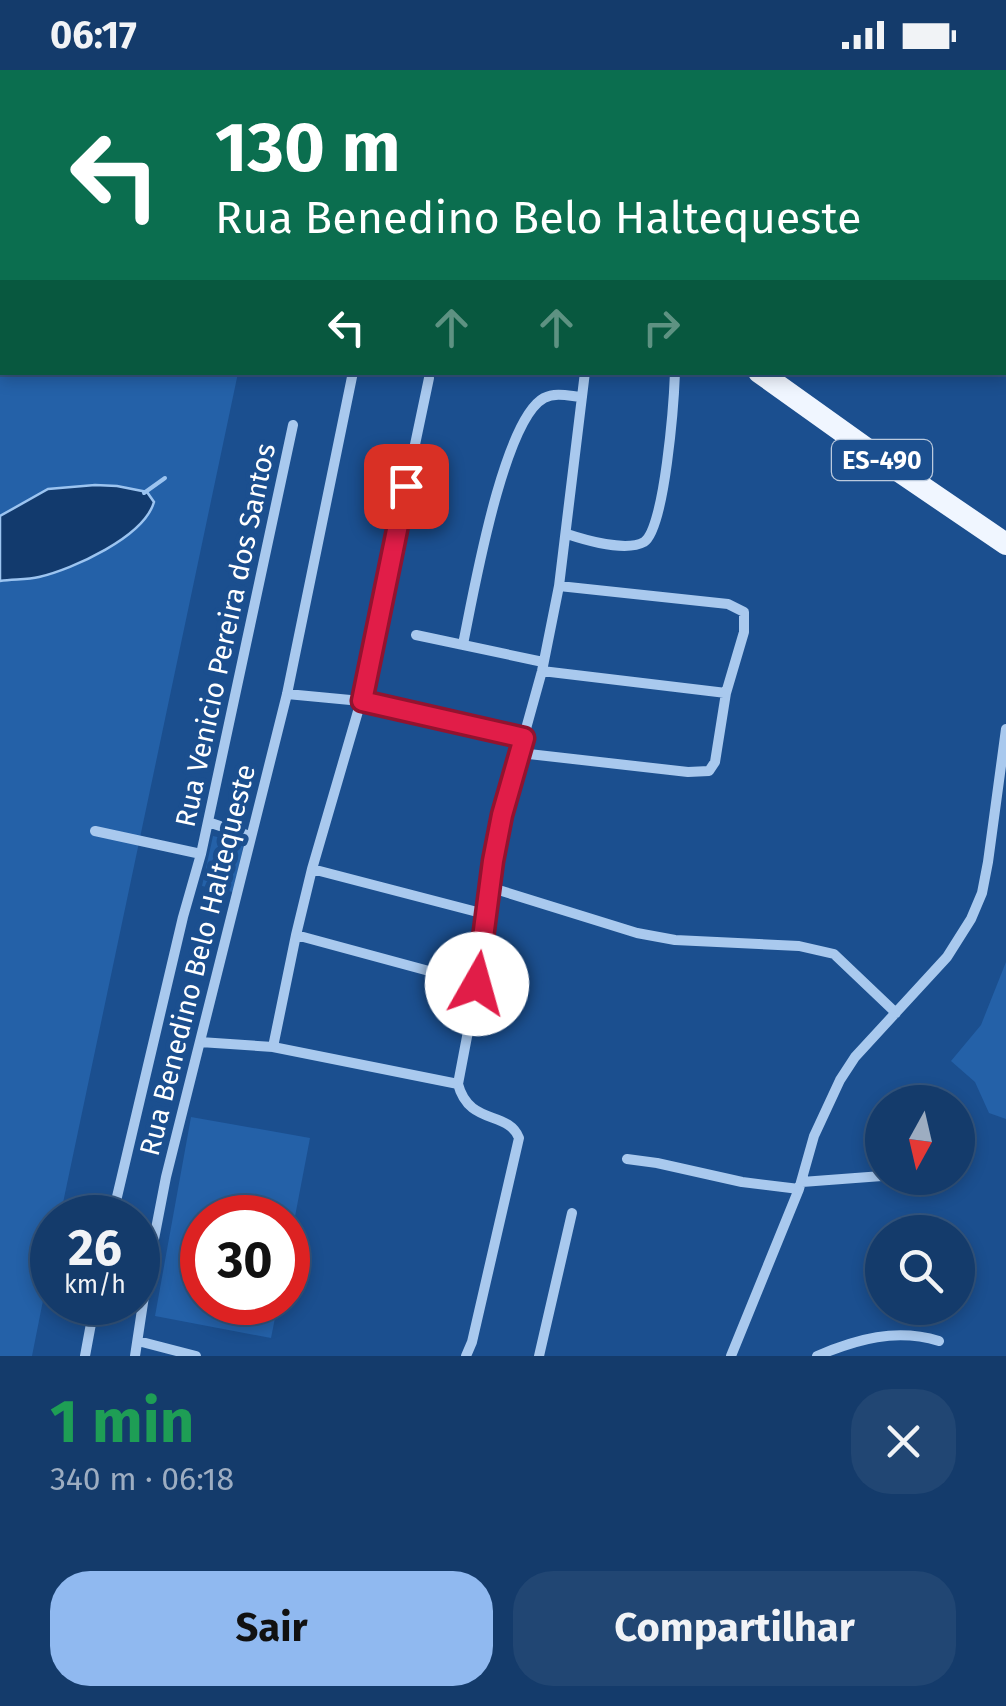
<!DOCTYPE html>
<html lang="pt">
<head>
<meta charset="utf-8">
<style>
	:root { --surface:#143b6b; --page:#214673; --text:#f1f3f6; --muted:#9dadc1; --line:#33557e; --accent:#90b9f0 }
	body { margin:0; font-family:"Fira Sans",sans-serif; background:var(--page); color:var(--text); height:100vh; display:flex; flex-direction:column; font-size:38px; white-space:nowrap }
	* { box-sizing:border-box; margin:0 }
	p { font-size:32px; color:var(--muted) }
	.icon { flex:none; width:55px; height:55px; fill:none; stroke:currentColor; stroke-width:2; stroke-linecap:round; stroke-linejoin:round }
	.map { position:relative; height:1286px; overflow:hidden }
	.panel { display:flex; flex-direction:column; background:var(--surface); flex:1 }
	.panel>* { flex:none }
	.banner { position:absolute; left:0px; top:0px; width:1008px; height:305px; box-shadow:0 5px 15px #0003,0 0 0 2px var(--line); background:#0b6e4f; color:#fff; overflow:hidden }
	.needle { width:65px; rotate:188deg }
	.controls { position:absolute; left:865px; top:1015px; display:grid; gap:20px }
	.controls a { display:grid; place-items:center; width:110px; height:110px; border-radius:50%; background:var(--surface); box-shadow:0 5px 15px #0003,0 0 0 2px var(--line); font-size:50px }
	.speed { position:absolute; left:30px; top:1125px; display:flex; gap:20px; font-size:50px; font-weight:700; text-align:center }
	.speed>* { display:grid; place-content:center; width:130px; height:130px; border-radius:50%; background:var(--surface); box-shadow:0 5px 15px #0003,0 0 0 2px var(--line); line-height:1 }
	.speed small { font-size:25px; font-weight:400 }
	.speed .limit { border:15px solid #d22; background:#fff; color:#111 }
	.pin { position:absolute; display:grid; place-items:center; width:85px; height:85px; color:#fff; margin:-42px; border-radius:20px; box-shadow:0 5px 15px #0006 }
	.me { position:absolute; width:110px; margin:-55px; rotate:7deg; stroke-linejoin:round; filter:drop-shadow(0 0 8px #0008) }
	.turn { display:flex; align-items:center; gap:35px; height:210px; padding:0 50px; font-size:45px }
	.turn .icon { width:130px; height:130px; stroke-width:2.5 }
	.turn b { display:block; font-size:70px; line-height:85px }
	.lanes { display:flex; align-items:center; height:95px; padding:0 50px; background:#0003; justify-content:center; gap:50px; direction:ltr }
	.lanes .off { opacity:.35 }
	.round { display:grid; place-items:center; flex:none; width:105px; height:105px; border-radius:40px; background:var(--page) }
	.head { display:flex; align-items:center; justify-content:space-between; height:170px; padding:0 50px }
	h1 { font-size:60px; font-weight:700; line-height:75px; color:#1e9e55 }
	.action { display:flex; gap:20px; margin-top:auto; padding:20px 50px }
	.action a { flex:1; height:115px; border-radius:40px; background:var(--accent); color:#111; font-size:40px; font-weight:700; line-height:115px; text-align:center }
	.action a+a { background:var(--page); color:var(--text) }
	.status { display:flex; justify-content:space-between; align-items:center; height:70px; padding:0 50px; background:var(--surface); direction:ltr }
	.status svg { height:28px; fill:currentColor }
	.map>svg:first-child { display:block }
	.green { fill:#2461a8 }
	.water { fill:#123a6d; stroke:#9cc4f0; stroke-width:2.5 }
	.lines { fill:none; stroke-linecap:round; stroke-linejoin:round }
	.stream { stroke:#9cc4f0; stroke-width:4 }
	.minor { stroke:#a9c9ee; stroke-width:10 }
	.primary { stroke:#f0f6ff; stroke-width:22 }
	.route-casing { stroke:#92132f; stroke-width:25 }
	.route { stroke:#e11d48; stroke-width:18 }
	.labels { text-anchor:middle; stroke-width:10; stroke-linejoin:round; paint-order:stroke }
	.shield { fill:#1b4f8f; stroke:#bbcadd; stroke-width:2.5 }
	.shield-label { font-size:25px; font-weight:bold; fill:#fff }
	.street-label { font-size:28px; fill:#fff; stroke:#1b4f8f }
</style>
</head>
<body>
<div class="status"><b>06:17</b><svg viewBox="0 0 49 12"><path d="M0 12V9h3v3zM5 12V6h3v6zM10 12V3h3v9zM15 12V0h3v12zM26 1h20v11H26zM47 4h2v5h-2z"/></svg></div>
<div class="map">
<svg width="1006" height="1286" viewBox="0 0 1006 1286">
	<rect width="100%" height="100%" fill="#1b4f8f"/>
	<path class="green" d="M489,0H911L910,2H488Z
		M2,293V302L238,303L60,1147L52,1148V1185L32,1286H0V511L38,507L71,496L108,478L95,415L48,419L0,446V294Z
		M213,766L244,773L233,822L202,816Z
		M1006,892V1049L989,1043L975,1012L951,991L981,955Z
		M191,1047L310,1068L288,1183V1148H202V1232L278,1233L271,1268L155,1246Z"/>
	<path class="water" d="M95,415L117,416L147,422L154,432C144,467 73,499 39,507C27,510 13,509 0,511V446L48,419Z"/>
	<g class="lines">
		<path class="stream" d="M144,423L165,408"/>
		<path class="minor" d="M313,0L315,2
			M567,464C585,470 626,482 644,472C665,459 674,330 675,302
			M416,565L543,592
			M463,574C473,526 503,350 544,328C556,322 569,326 582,327
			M542,601L726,623
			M287,624L361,631L524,668
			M520,683L688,702L709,701L715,692L726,623L744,562V542L728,534L559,516
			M208,752L250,766
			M95,761L201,784
			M312,799L485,844
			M489,817L637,863L675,870L799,876L834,884L896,943
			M296,865L477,914
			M200,972L273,977L458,1014
			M273,977L296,865L312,799L361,631L429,308
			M627,1089L657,1093L742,1112L799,1119
			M958,1091H960
			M802,1112L882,1106
			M112,1148L183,847L201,784L293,355
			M138,1271L196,1286
			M85,1286L95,1232
			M135,1286L148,1200L166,1107L287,624L353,302
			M466,1286L472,1272L519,1068C508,1040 469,1056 458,1014L477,914L493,791L502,745L542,601L559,516L585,302
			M539,1286L572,1143
			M731,1286L799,1119L814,1066L840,1010L855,987L947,887L971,849L982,823L988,792L1006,659
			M817,1286C857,1269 896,1258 939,1271"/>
		<path class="primary" d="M354,0L357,2
			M759,302L871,382L1006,474"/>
	</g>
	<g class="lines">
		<g class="route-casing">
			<path id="route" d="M406,416L362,631L524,668L502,745L493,791L477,914"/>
		</g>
		<use href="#route" class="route"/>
	</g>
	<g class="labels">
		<rect class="shield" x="832" y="370" width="100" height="40" rx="8"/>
		<g class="shield-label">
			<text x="882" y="399">ES-490</text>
		</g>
		<g class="street-label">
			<text transform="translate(225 565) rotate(-78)" y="10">Rua Venicio Pereira dos Santos</text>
			<text transform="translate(197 890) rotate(-76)" y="10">Rua Benedino Belo Haltequeste</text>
		</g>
	</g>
</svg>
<div class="controls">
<a><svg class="needle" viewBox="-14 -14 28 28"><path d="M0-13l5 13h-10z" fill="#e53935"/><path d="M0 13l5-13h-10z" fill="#9dadc1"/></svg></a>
<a><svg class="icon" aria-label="search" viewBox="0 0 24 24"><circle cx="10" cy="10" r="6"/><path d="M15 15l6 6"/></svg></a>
</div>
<div class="speed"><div>26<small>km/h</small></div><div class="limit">30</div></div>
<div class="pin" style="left:406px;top:416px;background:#d93025"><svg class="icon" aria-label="arrive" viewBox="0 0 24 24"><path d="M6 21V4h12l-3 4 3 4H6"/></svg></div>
<svg class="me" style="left:477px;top:914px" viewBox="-20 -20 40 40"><circle r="19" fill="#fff"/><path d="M0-13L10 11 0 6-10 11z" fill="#e11d48"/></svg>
<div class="banner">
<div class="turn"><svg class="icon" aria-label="left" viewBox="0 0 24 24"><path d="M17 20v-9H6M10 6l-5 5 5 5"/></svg><div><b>130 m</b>Rua Benedino Belo Haltequeste</div></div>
<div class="lanes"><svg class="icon" aria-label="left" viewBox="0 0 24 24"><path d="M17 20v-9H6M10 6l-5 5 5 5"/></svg><svg class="icon off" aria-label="ahead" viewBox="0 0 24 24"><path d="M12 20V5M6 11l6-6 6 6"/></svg><svg class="icon off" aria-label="ahead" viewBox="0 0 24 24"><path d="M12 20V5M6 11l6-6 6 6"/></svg><svg class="icon off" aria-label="right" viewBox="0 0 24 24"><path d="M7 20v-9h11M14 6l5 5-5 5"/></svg></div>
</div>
</div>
<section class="panel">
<div class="head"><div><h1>1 min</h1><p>340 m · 06:18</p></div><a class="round"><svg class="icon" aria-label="close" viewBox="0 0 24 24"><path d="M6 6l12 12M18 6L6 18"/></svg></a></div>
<div class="action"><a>Sair</a><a>Compartilhar</a></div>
</section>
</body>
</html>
